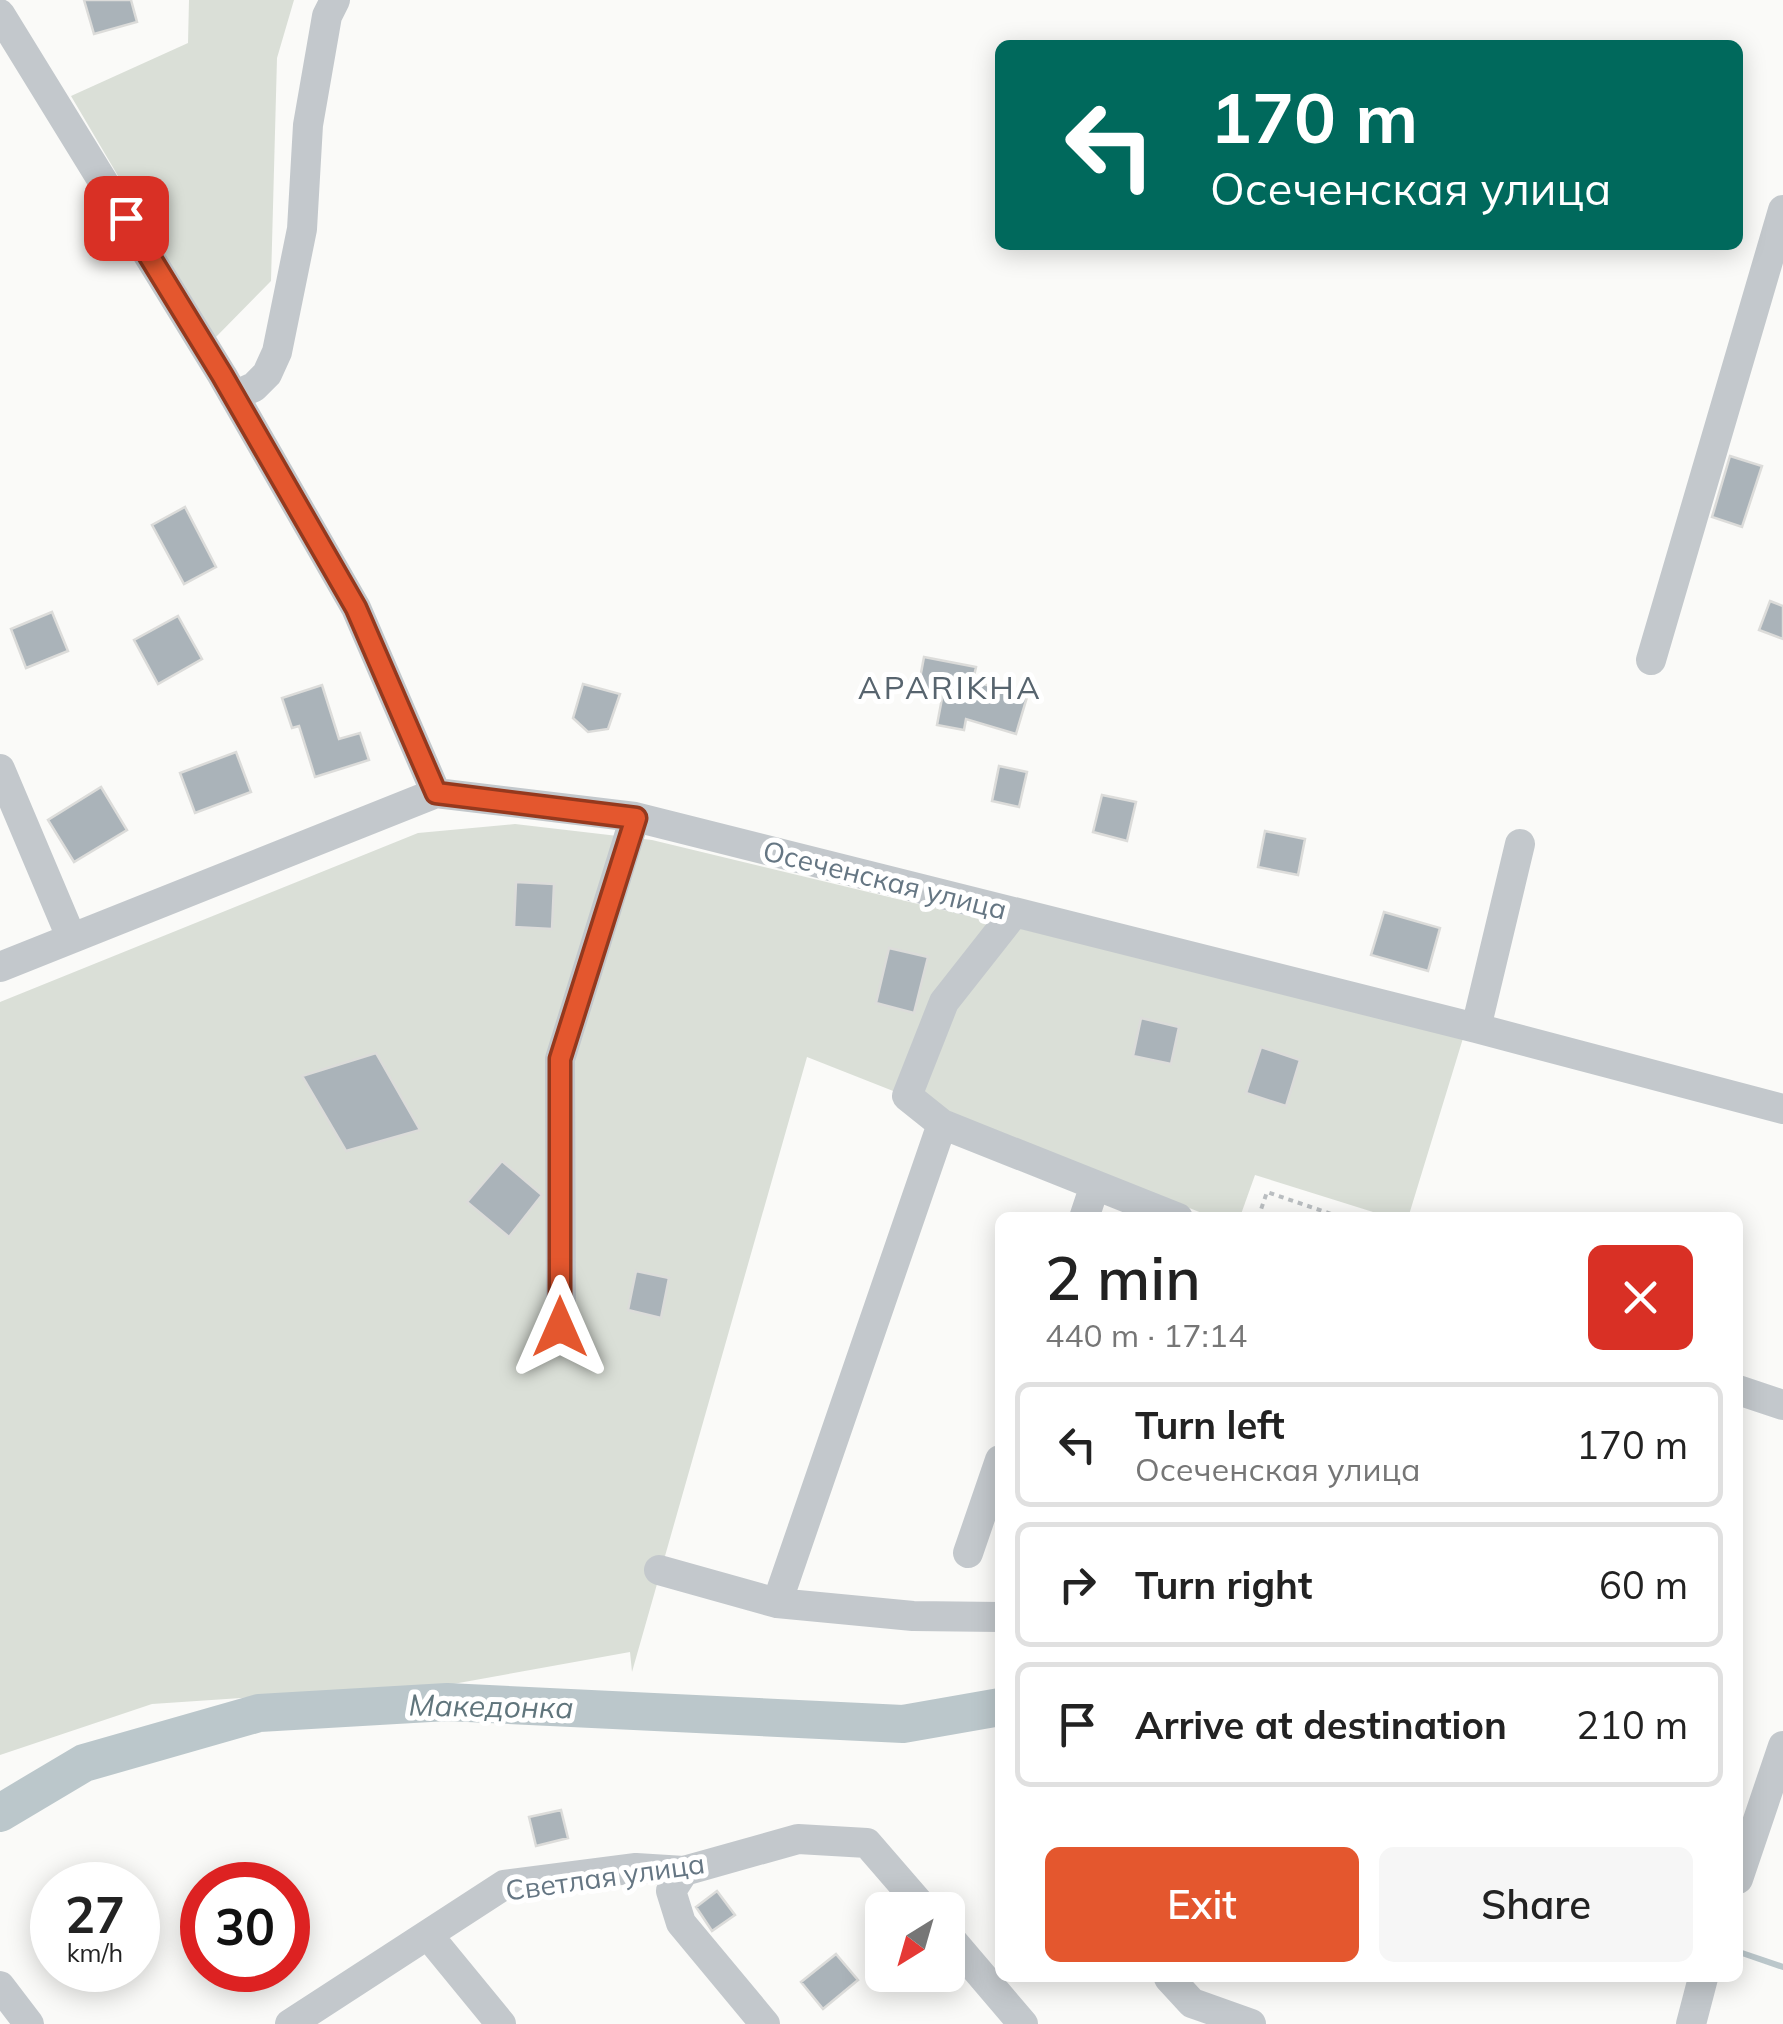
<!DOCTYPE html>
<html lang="en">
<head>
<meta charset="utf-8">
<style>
	:root { --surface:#fff; --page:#f6f6f6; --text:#222; --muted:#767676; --line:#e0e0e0; --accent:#e4572e }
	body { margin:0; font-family:Mulish,sans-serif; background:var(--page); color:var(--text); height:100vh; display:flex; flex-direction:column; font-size:38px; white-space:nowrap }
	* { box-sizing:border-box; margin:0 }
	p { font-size:32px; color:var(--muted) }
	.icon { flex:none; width:55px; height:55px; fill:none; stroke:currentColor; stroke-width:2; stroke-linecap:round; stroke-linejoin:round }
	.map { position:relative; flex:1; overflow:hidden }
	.details { position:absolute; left:995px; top:1212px; width:748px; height:770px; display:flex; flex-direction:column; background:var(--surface); border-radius:15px; box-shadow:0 5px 25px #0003 }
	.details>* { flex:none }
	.hud { position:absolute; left:995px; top:40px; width:748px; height:210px; border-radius:15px; box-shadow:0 5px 25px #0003; background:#00695c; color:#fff; overflow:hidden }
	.needle { width:65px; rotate:217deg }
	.tools { position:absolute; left:865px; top:1892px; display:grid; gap:20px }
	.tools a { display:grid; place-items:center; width:100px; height:100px; border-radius:15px; background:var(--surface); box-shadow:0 5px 25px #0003; font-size:50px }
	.speed { position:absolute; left:30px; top:1862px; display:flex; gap:20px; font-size:50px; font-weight:700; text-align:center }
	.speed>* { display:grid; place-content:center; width:130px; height:130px; border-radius:50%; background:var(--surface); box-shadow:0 5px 25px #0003; line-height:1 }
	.speed small { font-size:25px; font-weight:400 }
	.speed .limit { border:15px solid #d22; background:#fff; color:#111 }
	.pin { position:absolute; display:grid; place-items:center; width:85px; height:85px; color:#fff; margin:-42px; border-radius:20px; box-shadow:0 5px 15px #0006 }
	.me { position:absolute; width:110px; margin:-55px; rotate:0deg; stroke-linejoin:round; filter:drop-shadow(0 0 8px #0008) }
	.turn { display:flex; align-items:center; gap:35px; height:210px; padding:0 50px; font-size:45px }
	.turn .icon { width:130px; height:130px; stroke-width:2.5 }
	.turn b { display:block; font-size:70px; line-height:85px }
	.round { display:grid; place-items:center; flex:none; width:105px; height:105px; border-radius:15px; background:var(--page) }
	.summary { display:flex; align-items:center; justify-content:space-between; height:170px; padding:0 50px }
	h1 { font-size:60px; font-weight:600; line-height:75px }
	.primary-button { display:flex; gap:20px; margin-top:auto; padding:20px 50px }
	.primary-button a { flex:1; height:115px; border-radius:15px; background:var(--accent); color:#fff; font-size:40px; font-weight:600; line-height:115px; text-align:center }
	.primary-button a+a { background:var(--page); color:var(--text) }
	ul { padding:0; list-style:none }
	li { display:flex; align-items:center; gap:30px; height:125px; margin:0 20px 15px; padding:0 30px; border:5px solid var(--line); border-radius:15px }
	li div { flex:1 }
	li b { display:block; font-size:38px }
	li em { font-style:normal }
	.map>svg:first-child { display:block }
	.green { fill:#dadfd7 }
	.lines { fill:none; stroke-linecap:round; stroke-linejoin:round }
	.stream { stroke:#bbc7cb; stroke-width:6 }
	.river { stroke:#bbc7cb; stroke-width:38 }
	.building { fill:#aab3b9; stroke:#dcdcda; stroke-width:2.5 }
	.path { stroke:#bbbfc2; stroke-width:4; stroke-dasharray:5 5; stroke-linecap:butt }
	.minor { stroke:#c3c8cc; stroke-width:30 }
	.route-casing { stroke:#94391e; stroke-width:25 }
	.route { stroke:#e4572e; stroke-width:18 }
	.labels { text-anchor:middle; stroke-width:10; stroke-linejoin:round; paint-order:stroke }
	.street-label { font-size:28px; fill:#657683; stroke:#fff }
	.water-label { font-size:30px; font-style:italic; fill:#60757c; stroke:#fff }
	.quarter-label { font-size:32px; letter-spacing:2.5px; fill:#57646e; stroke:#fff }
</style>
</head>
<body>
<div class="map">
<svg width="1783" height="2024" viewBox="0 0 1783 2024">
	<rect width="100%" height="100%" fill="#fafaf8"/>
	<path class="green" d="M189,0H294L277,58L271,281L214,339L71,96L188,43Z
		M515,824L652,840L1464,1035L1408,1218L1389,1217L1255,1175L1240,1217H1212L807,1057L632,1672L630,1652L453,1684L152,1704L0,1755V1002L418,833Z"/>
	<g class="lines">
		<path class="stream" d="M1742,1953L1783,1967"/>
		<path class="river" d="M0,1813L84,1763L259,1713L447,1702L903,1724L1000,1707"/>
	</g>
	<path class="building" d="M84,0H131L137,22L94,34Z
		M1730,456L1762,466L1742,527L1712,517Z
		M185,507L216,567L184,584L152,525Z
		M1770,601L1783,606V639L1759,630Z
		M52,612L68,651L26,668L11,629Z
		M178,616L202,659L158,684L134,640Z
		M924,657L976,667L973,681L1027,697L1016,734L966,719L964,730L937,725L943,693L918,689Z
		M583,684L620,694L608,729L588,732L573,718Z
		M322,685L339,739L360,733L369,760L315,777L299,726L292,728L282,698Z
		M236,752L251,792L195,813L180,773Z
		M999,766L1027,772L1019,807L992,801Z
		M101,787L127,830L74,862L48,820Z
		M1102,795L1136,802L1127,841L1093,832Z
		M1265,831L1305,839L1298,875L1258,867Z
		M516,882L554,884L552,929L514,927Z
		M1384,912L1440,928L1428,971L1371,955Z
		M889,948L928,957L914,1013L876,1003Z
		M1141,1018L1179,1027L1171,1064L1133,1056Z
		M1261,1047L1300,1060L1286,1106L1246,1093Z
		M376,1053L420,1130L346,1151L302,1076Z
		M502,1161L542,1195L509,1237L467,1202Z
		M636,1271L669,1278L661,1318L628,1310Z
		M561,1810L568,1838L536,1846L529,1817Z
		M717,1891L735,1915L712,1931L696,1907Z
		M836,1954L858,1980L823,2009L801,1982Z"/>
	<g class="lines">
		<path class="path" d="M1258,1218L1267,1192L1343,1218"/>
		<path class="minor" d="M0,14L222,375L356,608L436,793
			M234,396L254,387L267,374L277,352L302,229L308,125L327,16L335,0
			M1651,660L1783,210
			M0,769L71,937
			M1014,913L944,1002L907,1096L942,1124L1178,1218
			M0,967L436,793L635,817L1476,1028L1783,1109
			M1476,1028L1520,844
			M1084,1218L1095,1185
			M561,1327L560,1059L635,817
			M1738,1390L1783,1405
			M968,1553L1000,1460
			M659,1570L777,1603L913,1616L1000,1617
			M777,1603L942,1124
			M684,1871L671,1891L681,1923L765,2024
			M1738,1879L1783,1746
			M428,1935L501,2024
			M948,1936L1023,2024
			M1169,1978L1192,2003L1251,2024
			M0,1986L29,2024
			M290,2024L504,1885L636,1868L684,1871L798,1839L867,1843L925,1910
			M1691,2024L1703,1978"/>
	</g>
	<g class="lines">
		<g class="route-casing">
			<path id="route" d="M126,218L222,375L356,608L436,793L636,818L560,1059V1327"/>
		</g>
		<use href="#route" class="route"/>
	</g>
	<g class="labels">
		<g class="street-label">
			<text transform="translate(885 880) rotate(14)" y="10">Осеченская улица</text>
			<text transform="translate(605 1877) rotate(-8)" y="10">Светлая улица</text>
		</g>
		<g class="water-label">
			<text transform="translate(491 1707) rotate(1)" y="10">Македонка</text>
		</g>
		<g class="quarter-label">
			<text x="950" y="699">APARIKHA</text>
		</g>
	</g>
</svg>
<div class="tools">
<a><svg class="needle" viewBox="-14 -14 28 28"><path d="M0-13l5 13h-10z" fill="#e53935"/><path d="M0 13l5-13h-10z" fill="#767676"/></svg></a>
</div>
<div class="speed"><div>27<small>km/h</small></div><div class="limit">30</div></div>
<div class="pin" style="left:126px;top:218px;background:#d93025"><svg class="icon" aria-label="arrive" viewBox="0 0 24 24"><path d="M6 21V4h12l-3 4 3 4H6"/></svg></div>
<svg class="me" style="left:560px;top:1327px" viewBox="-20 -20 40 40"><path d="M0-17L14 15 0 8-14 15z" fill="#e4572e" stroke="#fff" stroke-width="4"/></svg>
<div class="hud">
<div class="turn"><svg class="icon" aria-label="left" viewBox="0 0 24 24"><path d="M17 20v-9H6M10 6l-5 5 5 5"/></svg><div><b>170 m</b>Осеченская улица</div></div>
</div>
<section class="details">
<div class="summary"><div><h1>2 min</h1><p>440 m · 17:14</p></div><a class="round" style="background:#d93025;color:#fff"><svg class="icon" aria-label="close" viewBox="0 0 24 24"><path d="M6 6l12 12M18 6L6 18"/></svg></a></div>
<ul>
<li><svg class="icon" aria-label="left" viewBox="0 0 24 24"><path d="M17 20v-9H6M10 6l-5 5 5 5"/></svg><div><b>Turn left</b><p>Осеченская улица</p></div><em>170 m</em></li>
<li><svg class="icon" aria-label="right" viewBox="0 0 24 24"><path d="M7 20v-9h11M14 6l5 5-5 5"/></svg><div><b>Turn right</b></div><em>60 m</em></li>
<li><svg class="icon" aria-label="arrive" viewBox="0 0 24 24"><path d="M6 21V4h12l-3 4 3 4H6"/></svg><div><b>Arrive at destination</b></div><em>210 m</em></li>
</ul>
<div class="primary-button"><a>Exit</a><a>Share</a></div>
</section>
</div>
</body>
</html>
